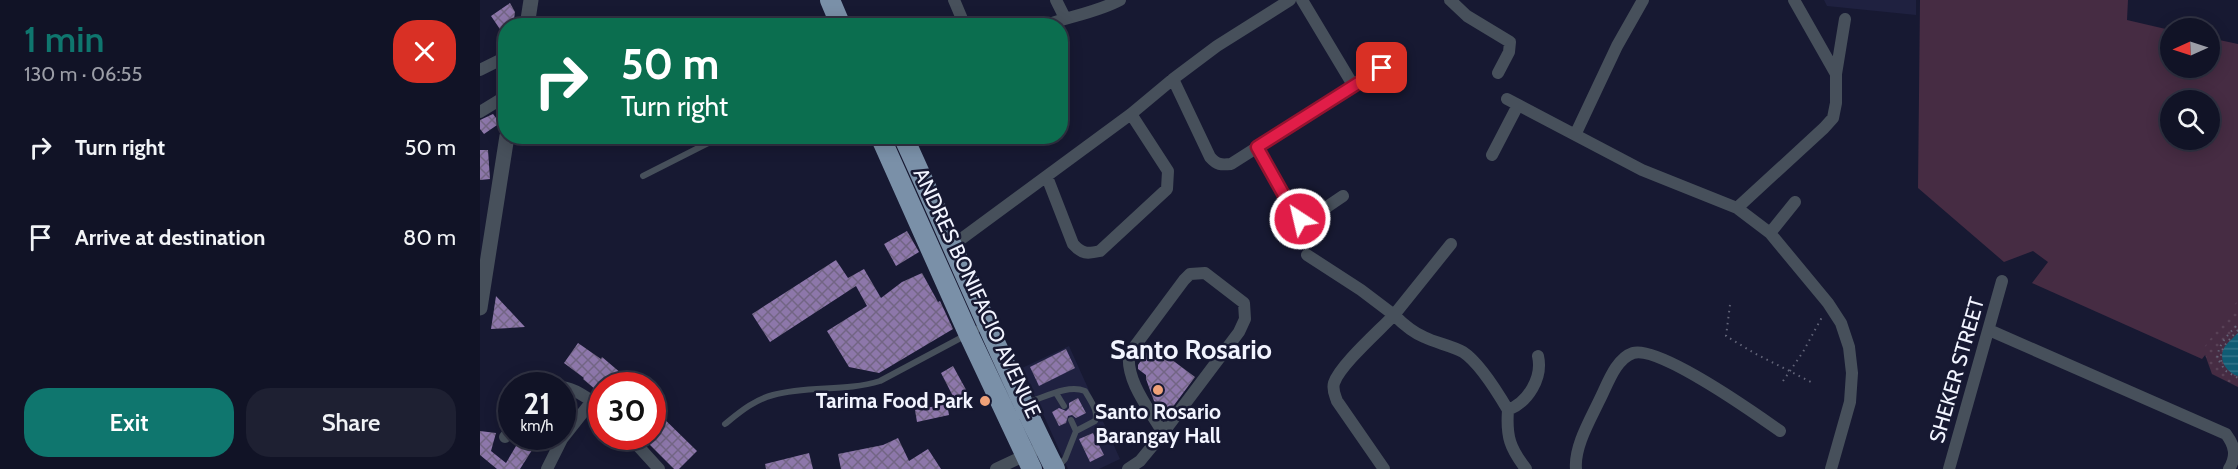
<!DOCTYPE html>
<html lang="en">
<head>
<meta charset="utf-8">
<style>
	:root { --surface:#111326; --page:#1e2032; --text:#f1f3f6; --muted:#9c9ea7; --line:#303243; --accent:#0f766e }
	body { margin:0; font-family:Cabin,sans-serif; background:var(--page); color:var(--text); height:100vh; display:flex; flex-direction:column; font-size:22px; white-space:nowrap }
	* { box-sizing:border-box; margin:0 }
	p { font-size:20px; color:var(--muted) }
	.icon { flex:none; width:33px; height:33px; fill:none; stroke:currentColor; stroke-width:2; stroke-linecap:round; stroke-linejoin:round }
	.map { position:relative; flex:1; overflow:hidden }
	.side { display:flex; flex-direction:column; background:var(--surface); width:480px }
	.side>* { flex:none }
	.banner { position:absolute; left:18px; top:18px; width:570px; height:126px; border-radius:24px; box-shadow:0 3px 15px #0003,0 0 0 2px var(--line); background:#0b6e4f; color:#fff; overflow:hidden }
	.needle { width:39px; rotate:267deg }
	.tools { position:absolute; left:1680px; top:18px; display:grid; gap:12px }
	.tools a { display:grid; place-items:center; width:60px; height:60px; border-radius:50%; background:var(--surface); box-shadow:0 3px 15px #0003,0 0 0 2px var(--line); font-size:30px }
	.speed { position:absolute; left:18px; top:372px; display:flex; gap:12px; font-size:30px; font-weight:700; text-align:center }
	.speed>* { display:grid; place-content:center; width:78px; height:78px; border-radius:50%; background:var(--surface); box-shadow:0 3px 15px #0003,0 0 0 2px var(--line); line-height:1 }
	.speed small { font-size:15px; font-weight:400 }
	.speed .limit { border:9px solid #d22; background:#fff; color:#111 }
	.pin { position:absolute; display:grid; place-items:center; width:51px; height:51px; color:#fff; margin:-26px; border-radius:12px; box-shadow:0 3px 9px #0006 }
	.me { position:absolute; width:66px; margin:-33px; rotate:325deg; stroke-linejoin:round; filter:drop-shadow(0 0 4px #0008) }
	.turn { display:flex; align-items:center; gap:21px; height:126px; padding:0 24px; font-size:27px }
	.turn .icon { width:78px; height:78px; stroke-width:2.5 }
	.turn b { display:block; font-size:42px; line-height:51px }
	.round { display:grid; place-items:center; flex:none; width:63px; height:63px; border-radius:24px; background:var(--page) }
	.head { display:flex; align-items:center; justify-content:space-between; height:102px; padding:0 24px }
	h1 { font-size:36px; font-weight:600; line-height:45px; color:var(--accent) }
	.button { display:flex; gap:12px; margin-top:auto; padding:12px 24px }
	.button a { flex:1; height:69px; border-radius:24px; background:var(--accent); color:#fff; font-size:24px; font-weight:600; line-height:69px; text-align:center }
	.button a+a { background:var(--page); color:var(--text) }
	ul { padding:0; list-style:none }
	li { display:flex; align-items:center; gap:18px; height:90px; padding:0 24px }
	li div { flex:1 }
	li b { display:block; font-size:22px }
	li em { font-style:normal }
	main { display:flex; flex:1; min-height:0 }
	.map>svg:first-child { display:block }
	.built { fill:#1f2140 }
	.grass { fill:#462c43; fill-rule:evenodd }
	.park { fill:url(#park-dots) }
	.water { fill:url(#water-rules) }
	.building { fill:url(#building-cross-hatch) }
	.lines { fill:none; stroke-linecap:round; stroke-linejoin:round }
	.path { stroke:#636579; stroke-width:2; stroke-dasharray:1.5 4.5; stroke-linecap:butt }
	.service { stroke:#47505b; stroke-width:6 }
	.minor { stroke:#47505b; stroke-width:12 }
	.tertiary { stroke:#47505b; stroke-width:15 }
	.trunk { stroke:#7a90a8; stroke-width:20 }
	.route-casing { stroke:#92132f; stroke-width:15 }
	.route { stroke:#e11d48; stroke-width:10 }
	.poi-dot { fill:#f0a279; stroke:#171932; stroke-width:2 }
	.labels { text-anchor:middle; stroke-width:5; stroke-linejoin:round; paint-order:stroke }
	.street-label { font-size:21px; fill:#f2f4ff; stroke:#171932 }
	.poi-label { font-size:21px; font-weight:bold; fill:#f2f4ff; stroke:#171932; text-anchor:end }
	.district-label { font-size:27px; font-weight:bold; fill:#f2f4ff; stroke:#171932 }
</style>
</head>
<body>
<main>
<section class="side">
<div class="head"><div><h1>1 min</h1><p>130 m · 06:55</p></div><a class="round" style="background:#d93025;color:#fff"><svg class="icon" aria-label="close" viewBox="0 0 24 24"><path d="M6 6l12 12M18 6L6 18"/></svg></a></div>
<ul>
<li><svg class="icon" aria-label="right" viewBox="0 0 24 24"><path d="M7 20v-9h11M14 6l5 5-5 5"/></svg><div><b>Turn right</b></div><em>50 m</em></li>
<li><svg class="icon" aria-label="arrive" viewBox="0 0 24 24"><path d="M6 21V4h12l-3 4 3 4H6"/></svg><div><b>Arrive at destination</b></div><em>80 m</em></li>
</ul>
<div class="button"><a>Exit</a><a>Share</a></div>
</section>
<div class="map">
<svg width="1758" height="469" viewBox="0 0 1758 469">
	<defs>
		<pattern id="park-dots" width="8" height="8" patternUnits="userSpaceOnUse" patternTransform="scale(1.5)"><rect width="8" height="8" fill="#462c43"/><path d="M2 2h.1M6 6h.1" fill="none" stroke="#584156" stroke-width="1.8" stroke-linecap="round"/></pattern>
		<pattern id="water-rules" width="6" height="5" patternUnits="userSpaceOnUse" patternTransform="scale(1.5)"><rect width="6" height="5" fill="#105c74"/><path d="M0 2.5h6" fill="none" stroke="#337489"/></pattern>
		<pattern id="building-cross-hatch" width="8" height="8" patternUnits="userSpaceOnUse" patternTransform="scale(1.5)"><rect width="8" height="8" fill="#8d77aa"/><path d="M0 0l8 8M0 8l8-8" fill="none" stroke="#726584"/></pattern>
	</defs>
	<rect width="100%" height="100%" fill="#171932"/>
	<path class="built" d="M1344,0H1436V15L1347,6Z
		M589,346L640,459L619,469H588L542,368Z"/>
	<path class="grass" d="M1440,0H1648L1647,20L1690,30V68H1730V38L1758,44V314L1722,359L1552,283L1568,262L1553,251L1524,262L1438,188ZM1690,100H1730V140H1690Z"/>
	<path class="park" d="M1758,300V387L1732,374L1723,349Z"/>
	<path class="water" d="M1758,333V376C1747,373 1738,360 1744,348C1747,343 1754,337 1758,333Z"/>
	<path class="building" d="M30,3L35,12L33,26H26V38L11,16Z
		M13,114L20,123L4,134L0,129V120Z
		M0,150H8L10,179L0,180Z
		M427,231L439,252L416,266L404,244Z
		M356,260L368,278L384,269L401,298L422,282L442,273L458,302L460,301L473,329L399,373L369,367L347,331L387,306L376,286L290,342L272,314Z
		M16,296L45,327L11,329Z
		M98,343L121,359L122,357L142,374L139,378L148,386H122V395L103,379L104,378L84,363Z
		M672,345L715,377L686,416L674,401L666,379V375L658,369V365Z
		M586,349L595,368L559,386L550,367Z
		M473,366L490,397L477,404L461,373Z
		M598,398L606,413L596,418L592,415L588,416L586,423L579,426L572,412L579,408L586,411L589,408V403Z
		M467,404L469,415L437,422L435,410Z
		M172,407L217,451L199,469H194L169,444L172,441Z
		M0,431L16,433L11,451L26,463L39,441L41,442L44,438L42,436H68L57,450L54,447L40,469H17L0,455Z
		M613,433L624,455L610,462L599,439Z
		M418,438L429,461L448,449L461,469H361L358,454L403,445Z
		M329,453L333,469H286L285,464Z"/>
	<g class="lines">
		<path class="path" d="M1250,305L1246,336L1274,353L1333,383
			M1758,330C1745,345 1736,350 1744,370L1758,378
			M1740,362L1737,360C1738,344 1747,336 1758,324
			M1303,381L1323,352L1342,317"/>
		<path class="service" d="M163,176L242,136
			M576,393L584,406
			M546,403C564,398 587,384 605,391C610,400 619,411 615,421L596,431L585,459L578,467
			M591,420L596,431
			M245,424C260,412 274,400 293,395C328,385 365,392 400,381L505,325"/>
		<path class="minor" d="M474,0L485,26
			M576,0L585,18
			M822,0L873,85
			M970,0L987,16L1030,42L1029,52L1018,73
			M564,26C589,16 616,13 640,0
			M0,70L26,57
			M1356,74L1365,19
			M693,79L730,157C737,165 741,165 751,164L916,59
			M1027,99L1162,170L1257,208L1290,233L1348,303L1361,323L1369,347L1372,373L1370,402L1351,469
			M0,112L26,96
			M1096,133L1137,46L1163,0
			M777,147L810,206L820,219H829L863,196
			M1012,155L1038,105
			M567,177L593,244C602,254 607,254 620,251L687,189L688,171L651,114
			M1257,208L1344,128L1353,118L1356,103V74L1314,0
			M1290,233L1315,202
			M971,244L914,315C923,324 932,332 944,337C956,343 970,345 983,352C1000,363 1018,393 1028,410
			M473,245L651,114L693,79L737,46L810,0
			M827,255L881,290L914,315C899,331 860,365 854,383C852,390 855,395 857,401L904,469
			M1509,330L1746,434C1755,446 1757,456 1749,469
			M82,387C97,389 111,400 122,410
			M149,436L179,469
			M25,437L32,430
			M67,469L82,439L112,401
			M516,469L552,452
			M648,469L660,461L683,433L759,332L765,319L764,303L725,273L710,274L704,280L649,354C646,382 670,410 683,433
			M1046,469C1030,448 1026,437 1028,410C1048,402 1063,378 1058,356
			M1096,469C1094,447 1110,420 1119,401C1127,386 1135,359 1153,353C1179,345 1276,414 1300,431
			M1469,469L1522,281"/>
		<path class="tertiary" d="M47,26L51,0
			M0,308L27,136"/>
		<path class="trunk" d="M350,0L361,26
			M400,136L488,333L552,469
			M423,136C474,247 520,360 575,469"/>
	</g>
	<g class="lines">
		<g class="route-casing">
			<path id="route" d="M820,219L810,206L777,147L902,68"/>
		</g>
		<use href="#route" class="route"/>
	</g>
	<g class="poi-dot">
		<circle cx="678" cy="390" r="6"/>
		<circle cx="505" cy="401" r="6"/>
	</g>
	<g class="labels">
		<g class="street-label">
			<text transform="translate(497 293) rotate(65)" y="7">ANDRES BONIFACIO AVENUE</text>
			<text transform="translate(1477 370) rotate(-74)" y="7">SHEKER STREET</text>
		</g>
		<g class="poi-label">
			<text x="493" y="408">Tarima Food Park</text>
			<text x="678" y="419" text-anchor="middle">Santo Rosario<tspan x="678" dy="24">Barangay Hall</tspan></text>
		</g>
		<g class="district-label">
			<text x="711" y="359">Santo Rosario</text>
		</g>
	</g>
</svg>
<div class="tools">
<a><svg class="needle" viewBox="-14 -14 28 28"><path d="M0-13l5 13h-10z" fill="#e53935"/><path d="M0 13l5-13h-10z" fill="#9c9ea7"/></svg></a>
<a><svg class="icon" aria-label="search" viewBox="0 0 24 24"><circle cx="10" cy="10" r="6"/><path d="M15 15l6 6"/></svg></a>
</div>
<div class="speed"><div>21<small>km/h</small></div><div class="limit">30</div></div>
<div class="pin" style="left:902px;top:68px;background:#d93025"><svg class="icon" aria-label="arrive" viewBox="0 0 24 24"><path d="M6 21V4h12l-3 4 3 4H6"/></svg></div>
<svg class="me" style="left:820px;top:219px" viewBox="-20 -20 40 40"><circle r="17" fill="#e11d48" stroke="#fff" stroke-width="3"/><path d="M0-11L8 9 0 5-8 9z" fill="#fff"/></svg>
<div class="banner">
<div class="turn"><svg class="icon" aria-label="right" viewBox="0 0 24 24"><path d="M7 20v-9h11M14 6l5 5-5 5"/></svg><div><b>50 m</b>Turn right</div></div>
</div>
</div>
</main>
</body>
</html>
